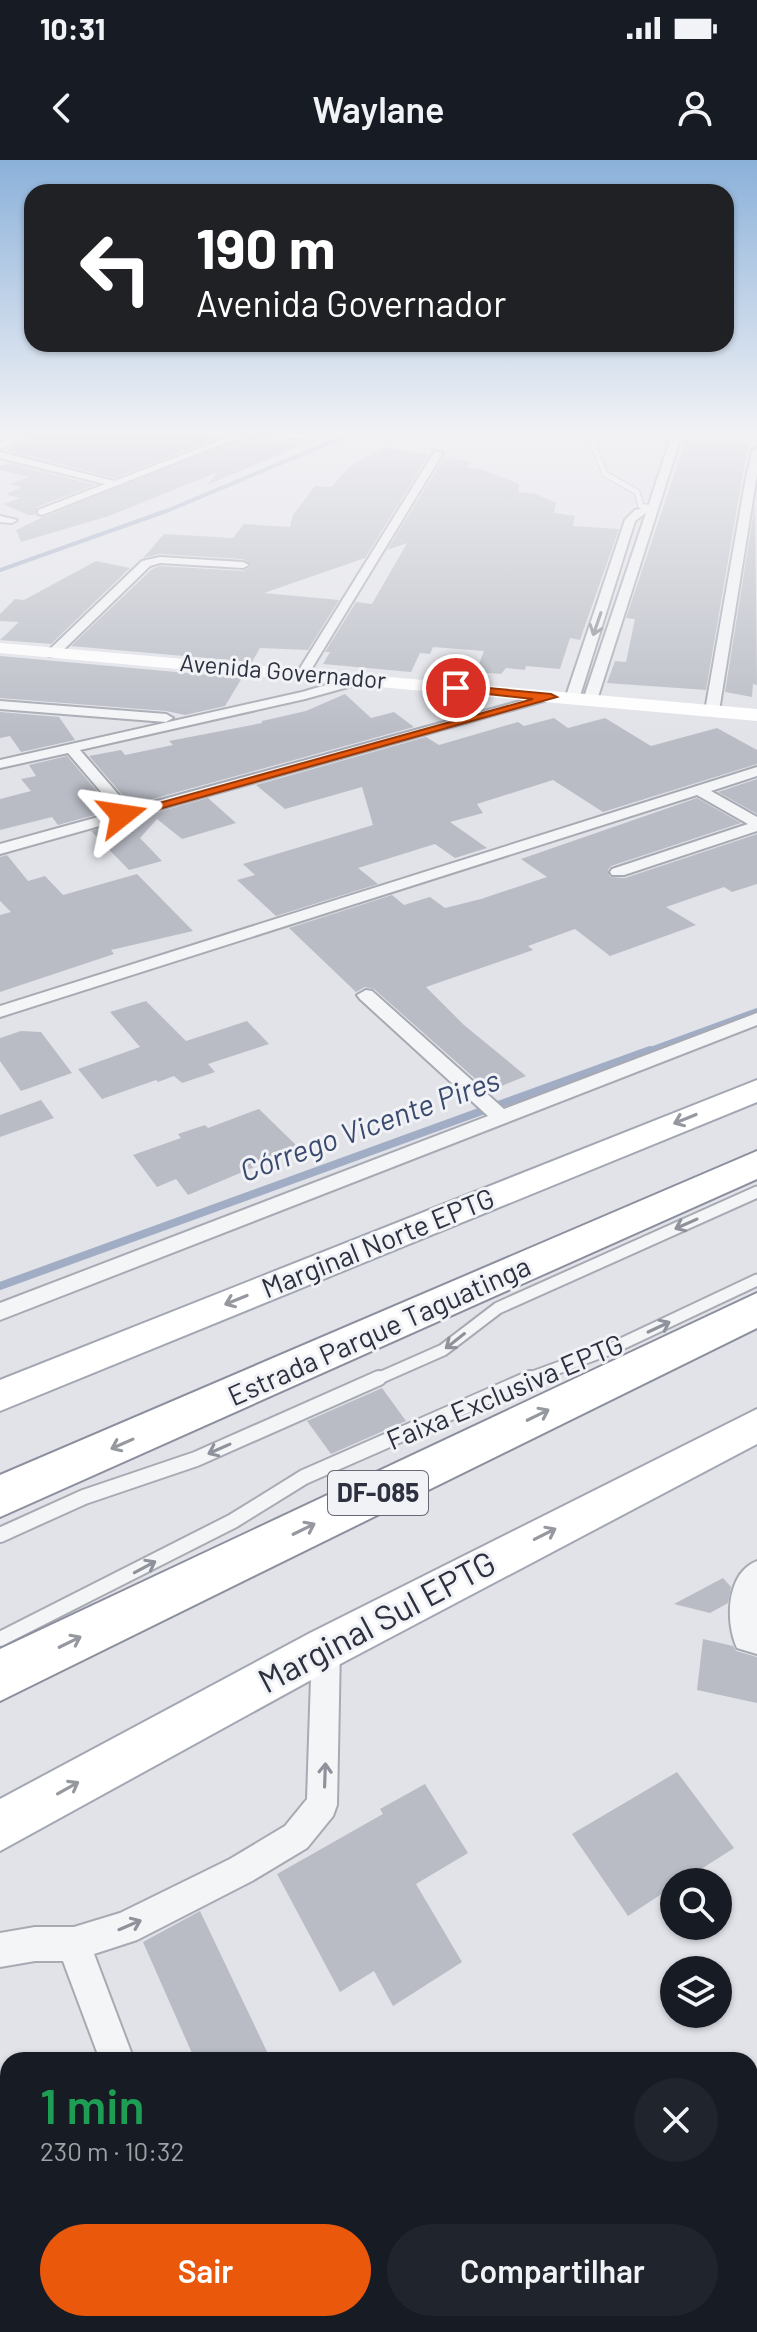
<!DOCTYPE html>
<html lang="pt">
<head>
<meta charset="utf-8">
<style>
	:root { --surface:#171b24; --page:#20242c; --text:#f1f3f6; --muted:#9ea1a6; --accent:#ea580c }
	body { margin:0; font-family:Barlow,sans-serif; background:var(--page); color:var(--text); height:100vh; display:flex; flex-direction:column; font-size:30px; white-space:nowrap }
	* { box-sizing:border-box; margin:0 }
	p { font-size:26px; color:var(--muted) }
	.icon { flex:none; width:44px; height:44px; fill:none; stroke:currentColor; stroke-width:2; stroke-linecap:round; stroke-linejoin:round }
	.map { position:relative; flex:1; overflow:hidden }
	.drawer { position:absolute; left:0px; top:1892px; width:758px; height:280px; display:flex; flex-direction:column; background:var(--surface); border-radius:24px 24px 0 0; box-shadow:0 2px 6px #0004 }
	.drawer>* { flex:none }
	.top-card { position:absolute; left:24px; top:24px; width:710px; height:168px; border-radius:24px; box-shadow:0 2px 6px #0004; background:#202124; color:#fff; overflow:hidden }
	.buttons { position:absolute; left:660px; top:1708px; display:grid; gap:16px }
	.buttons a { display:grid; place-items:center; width:72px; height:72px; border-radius:50%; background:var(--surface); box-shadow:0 2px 6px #0004; font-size:40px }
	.pin { position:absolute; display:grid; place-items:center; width:68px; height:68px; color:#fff; margin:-34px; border:4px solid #fff; border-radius:50%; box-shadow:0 2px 8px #0007 }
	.me { position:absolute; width:88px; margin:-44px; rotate:75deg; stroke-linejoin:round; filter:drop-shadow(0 0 6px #0008) }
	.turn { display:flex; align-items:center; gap:28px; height:168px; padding:0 40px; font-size:36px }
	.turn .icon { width:104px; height:104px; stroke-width:2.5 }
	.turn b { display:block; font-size:56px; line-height:68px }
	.round { display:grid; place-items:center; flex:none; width:84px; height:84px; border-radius:42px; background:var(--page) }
	.head { display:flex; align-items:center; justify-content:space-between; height:136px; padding:0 40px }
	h1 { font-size:48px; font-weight:600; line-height:60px; color:#1e9e55 }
	.button { display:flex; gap:16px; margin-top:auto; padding:16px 40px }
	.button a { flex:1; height:92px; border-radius:48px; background:var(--accent); color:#fff; font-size:32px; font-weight:600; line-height:92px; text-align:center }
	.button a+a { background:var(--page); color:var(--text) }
	.status { display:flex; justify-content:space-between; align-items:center; height:56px; padding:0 40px; background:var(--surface); direction:ltr }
	.status svg { height:22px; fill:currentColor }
	header { display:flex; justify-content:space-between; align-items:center; height:104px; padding:0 40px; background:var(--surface); font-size:36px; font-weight:600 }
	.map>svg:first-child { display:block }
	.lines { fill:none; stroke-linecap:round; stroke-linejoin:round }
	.stream-far2 { stroke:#a1adc5; stroke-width:4 }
	.stream-far1 { stroke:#a1adc5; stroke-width:6 }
	.stream { stroke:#a1adc5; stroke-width:8 }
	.building { fill:#b9bcc5 }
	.lane-far2-casing { stroke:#a8aab3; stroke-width:7 }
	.lane-far1-casing { stroke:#a8aab3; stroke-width:15 }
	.lane-casing { stroke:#a8aab3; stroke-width:18 }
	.street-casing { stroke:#a8aab3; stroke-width:4 }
	.primary-casing { stroke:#a2a7b3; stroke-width:4 }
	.highway-casing { stroke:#8b8f9e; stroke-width:4 }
	.lane-far2 { stroke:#f4f5f7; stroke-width:5 }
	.lane-far1 { stroke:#f4f5f7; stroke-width:11 }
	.lane { stroke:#f4f5f7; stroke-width:14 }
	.street { fill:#f4f5f7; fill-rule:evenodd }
	.secondary { fill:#fff; fill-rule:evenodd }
	.primary { fill:#fff; fill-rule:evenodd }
	.highway { fill:#fff; fill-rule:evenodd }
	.oneway { stroke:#90929b }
	.oneway2 { stroke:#96989f }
	.route { fill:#ea580c; stroke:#983908; stroke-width:2 }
	.labels { text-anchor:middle; stroke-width:6; stroke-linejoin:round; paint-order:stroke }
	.far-street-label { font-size:24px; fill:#2c303f; stroke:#f1f2f6 }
	.shield { fill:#f1f2f6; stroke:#676a76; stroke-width:2 }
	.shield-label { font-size:26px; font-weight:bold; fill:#2c303f }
	.street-label { font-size:28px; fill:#2c303f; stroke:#f1f2f6 }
	.water-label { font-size:30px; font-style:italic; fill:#3a4a6e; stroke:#f1f2f6 }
	.near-street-label { font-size:34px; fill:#2c303f; stroke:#f1f2f6 }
</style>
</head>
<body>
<div class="status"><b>10:31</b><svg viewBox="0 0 49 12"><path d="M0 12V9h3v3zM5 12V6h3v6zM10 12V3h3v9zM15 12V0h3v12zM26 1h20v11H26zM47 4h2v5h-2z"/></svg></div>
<header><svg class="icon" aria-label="back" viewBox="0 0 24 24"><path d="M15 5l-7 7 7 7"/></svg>Waylane<svg class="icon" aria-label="person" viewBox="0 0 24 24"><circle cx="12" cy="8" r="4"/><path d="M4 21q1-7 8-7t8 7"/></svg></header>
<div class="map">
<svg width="757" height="2172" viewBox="0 0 757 2172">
	<rect width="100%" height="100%" fill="#e2e3e9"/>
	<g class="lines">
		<path class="stream-far2" d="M0,410L169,350L350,274"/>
		<path class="stream-far1" d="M645,892L757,851"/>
		<path class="stream" d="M0,1126L650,890"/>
	</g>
	<path class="building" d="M34,274H228L114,318L5,290Z
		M251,274L256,277L307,283L207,325L218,312L109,356L21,382L16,370L41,358Z
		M686,279L748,284L706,530L607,523L615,501L626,502L635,459L626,458Z
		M384,287L429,295L365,398L264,433L339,440L308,490L260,488L252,502L71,486L152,409L160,406L243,411L252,406L243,399L160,394L143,398L164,374L233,378L244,364L290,367L293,355L315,326L331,327L349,307Z
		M444,298L471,302L466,308L480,309L519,324L518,332L536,334L556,343L554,353L575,356L573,366L619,369L580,480L570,478L560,509L526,506L525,510L506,508L501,514L476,512L484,491L433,487L430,494L420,493L411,512L323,504L330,492H325L356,442L372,444L407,383L387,390Z
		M8,303L95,325L37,347L35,355H28L4,344L20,338L6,334L22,327L10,324L29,317L0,310V306Z
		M755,344L757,525L753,524L752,537L725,532Z
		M96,401L130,408L51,484L0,480L19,462L0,461V454L15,439L24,440Z
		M0,496L242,518L225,546L185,555L166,551L0,538Z
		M345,534L371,558L394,552L414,567L127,646L126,639L89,596L121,590L125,595L173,585L169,581L262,563V561L306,551Z
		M0,552L59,557L75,580L21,592L10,576L0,578Z
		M554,558L568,568L605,558L651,586L717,568L757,590V604L603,652L553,620L477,644L483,653L450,662L487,688L455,698L435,684L358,708L378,724L276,756L237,720L255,715L243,704L373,665L362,627L285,649L256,625L426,577L439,585L518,562L524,566Z
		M67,596L113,650L58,665L52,657L0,670V639L31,631L21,619L36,616L29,605Z
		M757,619V654L718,632Z
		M208,638L236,663L182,679L157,659L140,678L162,701L129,710L91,671Z
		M697,638L741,663L611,706L608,710L610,717L625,718L757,674V724L732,732L724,727L666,747L696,765L610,796L575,769L528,786L533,790L426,827L464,865L526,916L489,931L374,829L365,827L356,832L289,768L392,735L404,745L430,737L445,748L481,739L547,717L521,699Z
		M7,695L28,721L45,716L63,735L137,714L193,771L111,790L114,794L0,832V755L11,752L0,741V697Z
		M146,841L186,881L247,861L269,884L208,904L215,912L182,923L174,916L158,922L156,920L102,939L78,909L140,887L110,852Z
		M21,871L41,872L72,913L21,931L0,901V878Z
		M41,940L54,958L0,977V955Z
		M259,949L299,988L188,1035L176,1019L157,1027L133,995L181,978L178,974L205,965L208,968Z
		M382,1228L406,1261L331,1294L307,1261Z
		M723,1418L731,1427L728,1443L710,1453L674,1444Z
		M703,1479L733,1486L736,1491L757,1497V1543L697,1530Z
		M677,1612L734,1688L681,1722H674V1726L628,1756L572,1674Z
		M425,1624L468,1693L416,1724L462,1802L393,1846L374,1811L340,1832L277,1714L383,1654L380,1649Z
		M200,1751L271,1900H195L143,1782Z"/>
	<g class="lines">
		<g class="lane-far2-casing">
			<path id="lane-far2" d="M589,274L605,314L637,332L641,346L651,348"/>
		</g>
		<g class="lane-far1-casing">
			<path id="lane-far1" d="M375,1220L443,1190L498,1148L757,1032
				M525,1220L615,1187L757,1120"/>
		</g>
		<g class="lane-casing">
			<path id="lane" d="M0,1375L84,1337L196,1299L379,1218
				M0,1479L233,1361L304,1317L530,1218"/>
		</g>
		<g class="street-casing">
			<path id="street" d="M19,274H31L0,289V283Z
				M236,274H248L42,355L38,354V350L105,324L0,298V292L114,321Z
				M256,274H301L316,277L311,280Z
				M672,274H682L597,540L590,544L583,540L646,353L635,361L579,539L567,542L565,539L625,360L635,350L648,347Z
				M757,288V314L719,551L712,555L705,551L745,323L752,291Z
				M435,291L443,293L309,513L298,516L297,513Z
				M0,356L17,360L12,363L0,362Z
				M160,397L243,402L249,405L243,408L160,403L150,406L57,496H49V490L142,401Z
				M361,515L366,516V522L305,539L80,590L124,641V647H114L68,593L0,608V600L302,532Z
				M546,534L558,537L0,694V684Z
				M0,541L166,554L173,558L166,562L0,549Z
				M757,607V616L711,631L757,657V671L624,715H612L610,712L612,709L748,664L697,635L0,857V846Z
				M366,830L372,831L504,949L757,853V865L0,1160V1143L488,956L360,839L357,835Z
				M757,1401V1494L737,1488C725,1462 726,1413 757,1401Z
				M326,1475L336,1479L340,1488L337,1645L333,1656L307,1688L252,1721L137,1780L94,1794L134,1900H100L63,1801H35L0,1807V1773L35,1767H74L120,1753L230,1699L285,1666L307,1639L312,1488L316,1479Z
				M757,2033V2078L750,2081V2036Z
				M194,2164H234L237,2172H197Z
				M629,2164H674L670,2172H625Z"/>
		</g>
		<g class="primary-casing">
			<path id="primary" d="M757,920V942L0,1251V1220Z
				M757,1249V1284L342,1503L0,1691V1639L310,1473Z"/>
		</g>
		<g class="highway-casing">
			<path id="highway" d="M757,991V1019L0,1357V1315Z
				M757,1133V1168L0,1541V1489Z"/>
		</g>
		<use href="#lane-far2" class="lane-far2"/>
		<use href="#lane-far1" class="lane-far1"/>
		<use href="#lane" class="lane"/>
		<use href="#street" class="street"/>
		<path class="secondary" d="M0,483L757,549V561L0,493Z"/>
		<use href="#primary" class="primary"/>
		<use href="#highway" class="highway"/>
	</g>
	<defs><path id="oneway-shaft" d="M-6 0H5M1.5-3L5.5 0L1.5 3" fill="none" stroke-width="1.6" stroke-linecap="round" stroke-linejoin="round" transform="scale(2)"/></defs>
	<g class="oneway">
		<use href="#oneway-shaft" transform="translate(597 464) rotate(109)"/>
		<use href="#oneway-shaft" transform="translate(686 1064) rotate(156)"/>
		<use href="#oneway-shaft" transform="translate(659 1167) rotate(-25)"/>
		<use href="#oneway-shaft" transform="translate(455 1181) rotate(142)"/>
		<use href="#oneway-shaft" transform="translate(219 1289) rotate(156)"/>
		<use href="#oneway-shaft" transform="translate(145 1407) rotate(-28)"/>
		<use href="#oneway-shaft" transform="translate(325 1615) rotate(-88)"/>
		<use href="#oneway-shaft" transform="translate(130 1765) rotate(-23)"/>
	</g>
	<g class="oneway2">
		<use href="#oneway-shaft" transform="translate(685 959) rotate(158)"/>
		<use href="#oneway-shaft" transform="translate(236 1140) rotate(158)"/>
		<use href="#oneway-shaft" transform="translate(538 1255) rotate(-26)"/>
		<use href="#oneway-shaft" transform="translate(122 1284) rotate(156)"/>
		<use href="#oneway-shaft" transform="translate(304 1369) rotate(-26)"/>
		<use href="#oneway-shaft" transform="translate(545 1374) rotate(-27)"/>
		<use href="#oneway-shaft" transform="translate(70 1482) rotate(-26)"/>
		<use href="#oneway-shaft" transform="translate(68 1628) rotate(-29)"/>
	</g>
	<linearGradient id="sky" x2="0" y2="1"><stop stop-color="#8bb1da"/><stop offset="0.47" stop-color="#f2f2f5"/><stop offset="1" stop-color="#f2f2f5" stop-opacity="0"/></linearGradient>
	<rect width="757" height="578" fill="url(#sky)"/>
	<path class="route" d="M456,525L551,534L557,537L127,658L116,655L533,539L452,530V526Z"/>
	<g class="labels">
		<g class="far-street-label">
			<text transform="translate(283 512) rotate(5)" y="8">Avenida Governador</text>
		</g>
		<rect class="shield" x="328" y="1311" width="100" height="44" rx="6"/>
		<g class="shield-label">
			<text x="378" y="1342">DF-085</text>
		</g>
		<g class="street-label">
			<text transform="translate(378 1083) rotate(-22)" y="10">Marginal Norte EPTG</text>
			<text transform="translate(379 1171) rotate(-24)" y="10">Estrada Parque Taguatinga</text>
			<text transform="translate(505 1232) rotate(-23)" y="10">Faixa Exclusiva EPTG</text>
		</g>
		<g class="water-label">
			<text transform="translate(370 966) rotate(-20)" y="10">Córrego Vicente Pires</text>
		</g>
		<g class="near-street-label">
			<text transform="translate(377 1462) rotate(-28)" y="12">Marginal Sul EPTG</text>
		</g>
	</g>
</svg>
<div class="buttons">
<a><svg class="icon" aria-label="search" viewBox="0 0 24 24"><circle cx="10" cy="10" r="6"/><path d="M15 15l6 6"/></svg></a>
<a><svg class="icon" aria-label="layers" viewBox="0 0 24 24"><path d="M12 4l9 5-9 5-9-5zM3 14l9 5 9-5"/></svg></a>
</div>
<div class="pin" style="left:456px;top:528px;background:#d93025"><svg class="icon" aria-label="arrive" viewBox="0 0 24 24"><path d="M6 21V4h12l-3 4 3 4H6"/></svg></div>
<svg class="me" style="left:122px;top:655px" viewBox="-20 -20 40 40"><path d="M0-17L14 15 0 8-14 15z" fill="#ea580c" stroke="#fff" stroke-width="4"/></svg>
<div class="top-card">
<div class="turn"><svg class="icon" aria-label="left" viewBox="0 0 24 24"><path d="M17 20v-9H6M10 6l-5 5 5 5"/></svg><div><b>190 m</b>Avenida Governador</div></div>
</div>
<section class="drawer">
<div class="head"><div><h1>1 min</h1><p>230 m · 10:32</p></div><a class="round"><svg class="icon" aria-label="close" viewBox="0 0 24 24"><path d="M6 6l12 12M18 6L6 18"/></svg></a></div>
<div class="button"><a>Sair</a><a>Compartilhar</a></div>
</section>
</div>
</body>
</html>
